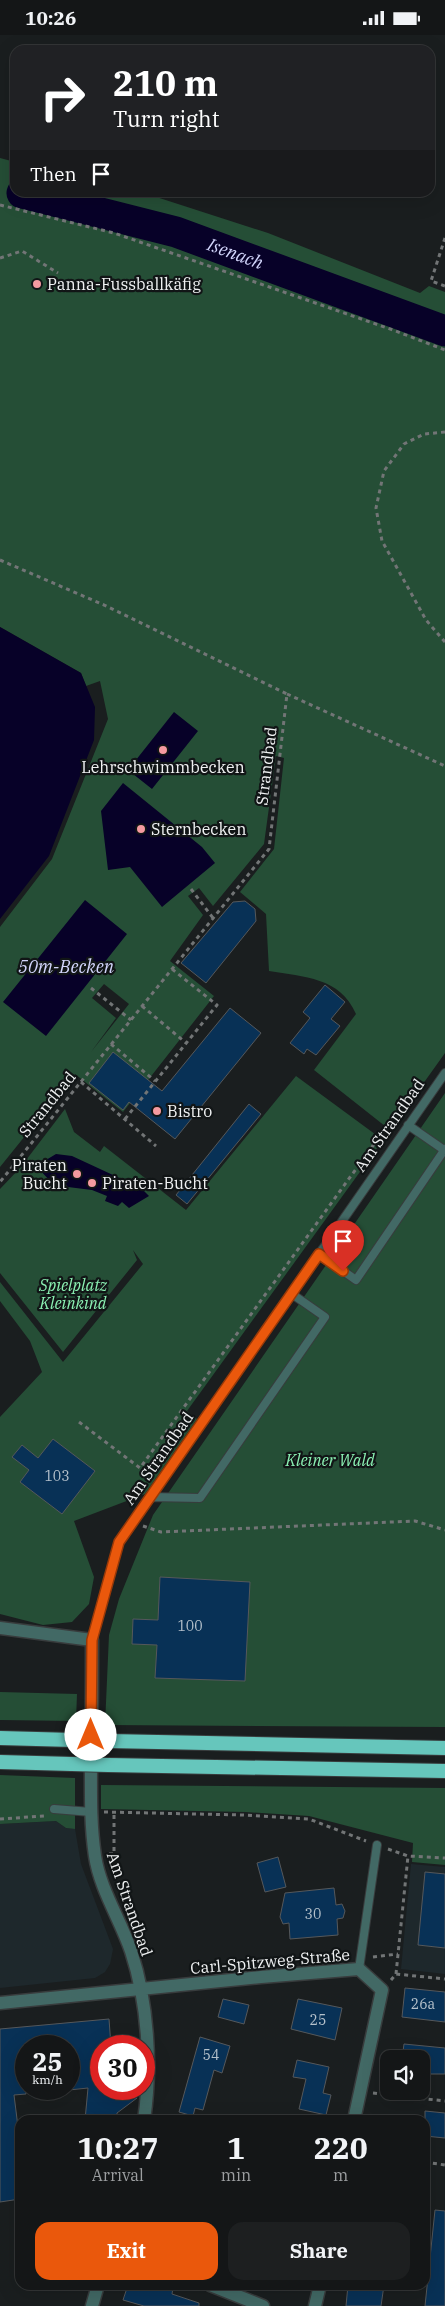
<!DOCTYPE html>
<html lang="en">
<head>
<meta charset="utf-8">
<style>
	:root { --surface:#141617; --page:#1d1f20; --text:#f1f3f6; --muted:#9d9fa1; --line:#333536; --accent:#ea580c }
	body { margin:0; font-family:"IBM Plex Serif",serif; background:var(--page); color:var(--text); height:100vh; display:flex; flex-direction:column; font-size:19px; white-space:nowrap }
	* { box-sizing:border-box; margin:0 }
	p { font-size:16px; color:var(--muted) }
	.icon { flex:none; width:28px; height:28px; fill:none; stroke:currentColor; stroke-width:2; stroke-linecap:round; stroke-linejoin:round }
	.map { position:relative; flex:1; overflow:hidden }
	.sheet { position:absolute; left:15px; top:2080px; width:415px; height:175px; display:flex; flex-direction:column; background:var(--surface); border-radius:15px; box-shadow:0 5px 20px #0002,0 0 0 1px var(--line) }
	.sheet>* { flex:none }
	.top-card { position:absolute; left:10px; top:10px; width:425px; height:152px; border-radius:15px; box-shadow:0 5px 20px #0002,0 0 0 1px var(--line); background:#202124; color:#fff; overflow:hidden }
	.controls { position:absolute; left:380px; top:2015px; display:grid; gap:10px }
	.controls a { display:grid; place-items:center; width:50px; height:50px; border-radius:10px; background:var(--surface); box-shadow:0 5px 20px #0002,0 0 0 1px var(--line); font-size:25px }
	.speed { position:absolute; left:15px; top:2000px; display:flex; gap:10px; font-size:25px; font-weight:700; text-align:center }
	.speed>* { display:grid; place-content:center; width:65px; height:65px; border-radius:50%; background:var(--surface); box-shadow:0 5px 20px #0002,0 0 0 1px var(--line); line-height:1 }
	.speed small { font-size:12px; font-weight:400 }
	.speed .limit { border:8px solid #d22; background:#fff; color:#111 }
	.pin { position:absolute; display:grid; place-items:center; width:42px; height:42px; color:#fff; margin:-51px -21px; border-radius:50% 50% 50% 0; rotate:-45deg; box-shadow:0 0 5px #0007 }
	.pin .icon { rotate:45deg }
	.me { position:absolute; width:55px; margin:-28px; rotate:0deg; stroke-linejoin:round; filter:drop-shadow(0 0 4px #0008) }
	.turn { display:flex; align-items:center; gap:18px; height:105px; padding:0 20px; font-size:22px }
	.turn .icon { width:65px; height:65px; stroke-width:2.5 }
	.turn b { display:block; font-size:35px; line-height:42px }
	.then { display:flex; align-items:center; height:48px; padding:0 20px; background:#0003; gap:10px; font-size:19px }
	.eta { display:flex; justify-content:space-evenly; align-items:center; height:85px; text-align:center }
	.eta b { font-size:30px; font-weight:700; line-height:35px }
	.button { display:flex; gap:10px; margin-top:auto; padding:10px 20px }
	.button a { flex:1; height:58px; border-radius:15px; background:var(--accent); color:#fff; font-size:20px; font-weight:700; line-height:58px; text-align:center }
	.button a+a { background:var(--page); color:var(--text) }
	.status { display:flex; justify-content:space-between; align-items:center; height:35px; padding:0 25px; background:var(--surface); direction:ltr }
	.status svg { height:14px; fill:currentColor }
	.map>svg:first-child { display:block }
	.built { fill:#1e282c }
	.green { fill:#254e36; fill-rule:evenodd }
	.water { fill:#070128 }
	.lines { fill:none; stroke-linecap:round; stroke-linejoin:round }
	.river { stroke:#070128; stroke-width:31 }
	.building { fill:#083156; stroke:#55585b }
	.service-casing { stroke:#383c3d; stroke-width:10 }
	.minor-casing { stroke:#383c3d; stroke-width:15 }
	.trunk-casing { stroke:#383c3d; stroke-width:16 }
	.path { stroke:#727576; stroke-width:3; stroke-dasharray:4 4; stroke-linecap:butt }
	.service { stroke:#426965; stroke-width:8 }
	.minor { stroke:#426965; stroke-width:12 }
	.trunk { stroke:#66c6bc; stroke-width:14 }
	.trunk-bridge-casing { stroke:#383c3d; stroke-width:16; stroke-linecap:butt }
	.trunk-bridge { stroke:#66c6bc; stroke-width:14 }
	.route-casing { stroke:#983908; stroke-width:12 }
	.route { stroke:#ea580c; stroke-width:9 }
	.poi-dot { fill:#f49aa0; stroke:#111516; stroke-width:2 }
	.labels { text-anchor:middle; stroke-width:4.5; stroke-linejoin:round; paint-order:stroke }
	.number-label { font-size:14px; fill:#b5c1cb }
	.poi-label { font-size:16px; fill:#eff1f2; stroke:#111516; text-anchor:start }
	.street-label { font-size:16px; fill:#eff1f2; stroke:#111516 }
	.park-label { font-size:16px; font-style:italic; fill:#8bf1b3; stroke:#111516 }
	.water-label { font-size:18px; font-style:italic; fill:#d2d5fb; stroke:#111516 }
</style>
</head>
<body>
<div class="status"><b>10:26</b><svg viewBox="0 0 49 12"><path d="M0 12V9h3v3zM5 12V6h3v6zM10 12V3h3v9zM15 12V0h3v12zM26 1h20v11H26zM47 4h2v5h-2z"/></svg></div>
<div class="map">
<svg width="445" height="2271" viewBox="0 0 445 2271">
	<rect width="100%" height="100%" fill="#1a1e1f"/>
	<path class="built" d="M56,1786L66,1793L75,1794L81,1829L113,1914L110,1929L105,1937L95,1943L0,1953V1789Z
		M411,1829L445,1832V1939L401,1934Z"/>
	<path class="green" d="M0,123L15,127V158H144L268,198L420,258L429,251L445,257V1018L390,1095L314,1035L356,979C340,942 304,942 269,936L266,879L240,857L274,814L284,723L276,721L264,809L213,871L199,853L188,861L203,880L170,926L214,961L123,1077L75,1039L0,1132V892L52,824L108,684L100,646L86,651L81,638L0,592ZM104,949L129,969L91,1017L116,983L92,963Z
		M296,1041L383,1105L187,1376L197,1384L145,1459L74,1486L94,1542L89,1569L72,1587L43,1590L0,1579V1382L42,1337L30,1306L0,1266V1247L63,1327L143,1229L133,1215L137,1225L63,1317L0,1238V1154L20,1133L65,1074L74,1097L100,1117L104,1111L186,1175Z
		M445,1058V1692L105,1690L109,1600L119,1564L153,1480Z
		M0,1657L77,1659L76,1686L0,1685Z
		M0,1740L75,1743V1794L66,1793L56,1786L0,1789Z
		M101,1750L445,1753V1830L412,1827L413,1808L309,1781L246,1777L101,1774Z"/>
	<path class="water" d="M0,592L81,638L95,672L94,705L49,821L0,884Z
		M174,677L198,696L152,754L128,735Z
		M123,748L202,812L215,828L162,872L130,832L108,835L101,776Z
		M85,865L127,899L46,1001L3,967Z
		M56,1119L72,1121L141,1153L149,1161L129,1173L122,1167L118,1171L105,1166L107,1161L92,1155L68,1152L63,1146L53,1149L36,1131Z"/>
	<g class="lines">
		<path class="river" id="s1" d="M22,158L176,197L445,296"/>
	</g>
	<path class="building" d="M245,866L255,874L256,886L206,948L181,928L233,867Z
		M325,950L345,967L331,984L340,991L316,1020L307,1014L304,1019L290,1008L310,983L303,977Z
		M230,973L261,998L175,1104L129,1067L123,1075L89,1048L113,1017L162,1056Z
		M249,1069L261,1079L187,1169L176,1160Z
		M53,1404L95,1436L62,1479L20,1447L29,1435L12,1422L22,1410L38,1423Z
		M160,1542L250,1547L245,1646L155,1643L157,1610L132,1609L133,1584L158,1585Z
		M278,1822L286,1852L265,1857L257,1828Z
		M425,1837L445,1839V1913L418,1910Z
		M334,1853L336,1870L342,1869L345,1876L343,1883L337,1884L338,1900L290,1904L289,1888L283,1889L280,1882L285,1858Z
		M405,1953L445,1957V1987L402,1982Z
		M223,1964L249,1970L244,1989L218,1982Z
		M298,1964L342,1973L335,2005L291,1994Z
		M109,1984L111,2011H101V2054H118V2061L137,2063L117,2078V2085H85L88,2053L69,2055V2011H26V2059L14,2060L20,2108V2164L0,2167V1994Z
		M200,2002L230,2011L222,2038L214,2035L203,2075L195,2073L193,2081L179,2077Z
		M404,2009L445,2013V2039H421V2024H402Z
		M297,2025L329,2032L323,2058L331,2060L326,2080L299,2074L306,2044L293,2042Z
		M425,2076L445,2078V2103L425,2101Z
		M435,2175L445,2176V2271H425Z
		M128,2250H137L152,2255L154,2250H162L173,2253L172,2259L199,2268V2271H144L123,2265Z
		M348,2250H384L381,2271H346Z"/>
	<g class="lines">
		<g class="service-casing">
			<path id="service" d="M408,1090L444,1115
				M319,1219L356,1245L445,1114
				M150,1462L200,1463L325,1282L292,1259
				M92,1605L119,1507L445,1038
				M54,1774L91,1777
				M359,1934L377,1810"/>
		</g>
		<g class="minor-casing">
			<path id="minor" d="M0,1593L92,1605C92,1644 92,1683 91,1722C91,1755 90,1788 95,1821C100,1854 120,1884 131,1916C148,1968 152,2031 144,2085
				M0,1968L261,1942L359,1934L382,1955L354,2085
				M210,2250L263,2271
				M92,2271L98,2250
				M315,2271L320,2250"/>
		</g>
		<g class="trunk-casing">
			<path id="trunk" d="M0,1703L73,1705
				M108,1706L445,1713
				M0,1727L72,1729
				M108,1730L445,1736"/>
		</g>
		<path class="path" d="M0,170L114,198L393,295L445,315
			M445,203L431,246L445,251
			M0,223L22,216L58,238
			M445,397L424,399L404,409L384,436L376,473L382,506L426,585L445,607
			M0,525L104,570L287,659L269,814L0,1147
			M287,659L445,731
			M191,854L213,883
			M91,953L131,985
			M142,971L186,1008
			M111,1009L155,1046
			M81,1047L156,1111
			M125,1084L217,970L172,934
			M79,1387L140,1433L382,1098
			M143,1491L161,1497L415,1486L445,1495
			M104,1777L243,1780L309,1784L366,1806
			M0,1784L44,1781
			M388,1814L408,1821L445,1823
			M109,1819H114V1777
			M373,1922L398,1919
			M396,1939L408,1821
			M391,1945L396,1939L445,1944
			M373,2058L445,2066
			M425,2127L445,2130"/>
		<use href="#service" class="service"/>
		<use href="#minor" class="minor"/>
		<use href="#trunk" class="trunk"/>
		<g class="trunk-bridge-casing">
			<path id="trunk-bridge" d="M73,1705L108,1706
				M72,1729L108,1730"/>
		</g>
		<use href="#trunk-bridge" class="trunk-bridge"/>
	</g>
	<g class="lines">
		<g class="route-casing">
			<path id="route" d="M91,1700L92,1605L119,1507L319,1219L343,1236"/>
		</g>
		<use href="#route" class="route"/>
	</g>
	<g class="poi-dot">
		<circle cx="37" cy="249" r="5"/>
		<circle cx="163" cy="715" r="5"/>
		<circle cx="141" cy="794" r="5"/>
		<circle cx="157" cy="1076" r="5"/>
		<circle cx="77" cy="1139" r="5"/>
		<circle cx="92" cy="1148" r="5"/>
	</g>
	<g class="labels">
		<g class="number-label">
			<text x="57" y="1446">103</text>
			<text x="190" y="1596">100</text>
			<text x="313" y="1884">30</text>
			<text x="423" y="1974">26a</text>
			<text x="318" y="1990">25</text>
			<text x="211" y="2025">54</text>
		</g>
		<g class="poi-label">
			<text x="47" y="255">Panna-Fussballkäfig</text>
			<text x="163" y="738" text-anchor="middle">Lehrschwimmbecken</text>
			<text x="151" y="800">Sternbecken</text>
			<text x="167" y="1082">Bistro</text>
			<text x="67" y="1136" text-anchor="end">Piraten<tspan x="67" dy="18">Bucht</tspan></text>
			<text x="102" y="1154">Piraten-Bucht</text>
		</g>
		<g class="street-label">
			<text transform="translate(266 731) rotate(-83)" y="6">Strandbad</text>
			<text transform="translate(47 1069) rotate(-51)" y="6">Strandbad</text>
			<text transform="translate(389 1090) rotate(-55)" y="6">Am Strandbad</text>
			<text transform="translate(158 1423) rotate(-55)" y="6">Am Strandbad</text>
			<text transform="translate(130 1869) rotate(71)" y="6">Am Strandbad</text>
			<text transform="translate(270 1926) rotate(-5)" y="6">Carl-Spitzweg-Straße</text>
		</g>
		<g class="park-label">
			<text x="73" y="1256">Spielplatz<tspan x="73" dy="18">Kleinkind</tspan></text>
			<text x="330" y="1431">Kleiner Wald</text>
		</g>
		<g class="water-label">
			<text dy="6" stroke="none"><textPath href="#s1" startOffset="222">Isenach</textPath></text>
			<text x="66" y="938">50m-Becken</text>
		</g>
	</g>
</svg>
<div class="controls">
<a><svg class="icon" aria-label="sound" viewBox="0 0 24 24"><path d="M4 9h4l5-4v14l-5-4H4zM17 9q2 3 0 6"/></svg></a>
</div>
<div class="speed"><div>25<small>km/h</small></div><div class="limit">30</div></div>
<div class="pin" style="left:343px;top:1236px;background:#d93025"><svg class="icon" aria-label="arrive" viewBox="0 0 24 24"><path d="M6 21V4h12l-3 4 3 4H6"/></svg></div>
<svg class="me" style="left:91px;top:1700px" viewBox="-20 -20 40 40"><circle r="19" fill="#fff"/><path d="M0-13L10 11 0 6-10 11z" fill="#ea580c"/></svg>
<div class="top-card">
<div class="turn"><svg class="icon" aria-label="right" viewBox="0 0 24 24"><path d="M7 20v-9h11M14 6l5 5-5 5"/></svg><div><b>210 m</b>Turn right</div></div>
<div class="then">Then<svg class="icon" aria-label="arrive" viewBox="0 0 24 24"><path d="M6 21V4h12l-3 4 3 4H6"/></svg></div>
</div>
<section class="sheet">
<div class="eta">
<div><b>10:27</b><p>Arrival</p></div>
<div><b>1</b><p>min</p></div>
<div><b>220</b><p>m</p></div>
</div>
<div class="button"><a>Exit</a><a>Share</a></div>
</section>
</div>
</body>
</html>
